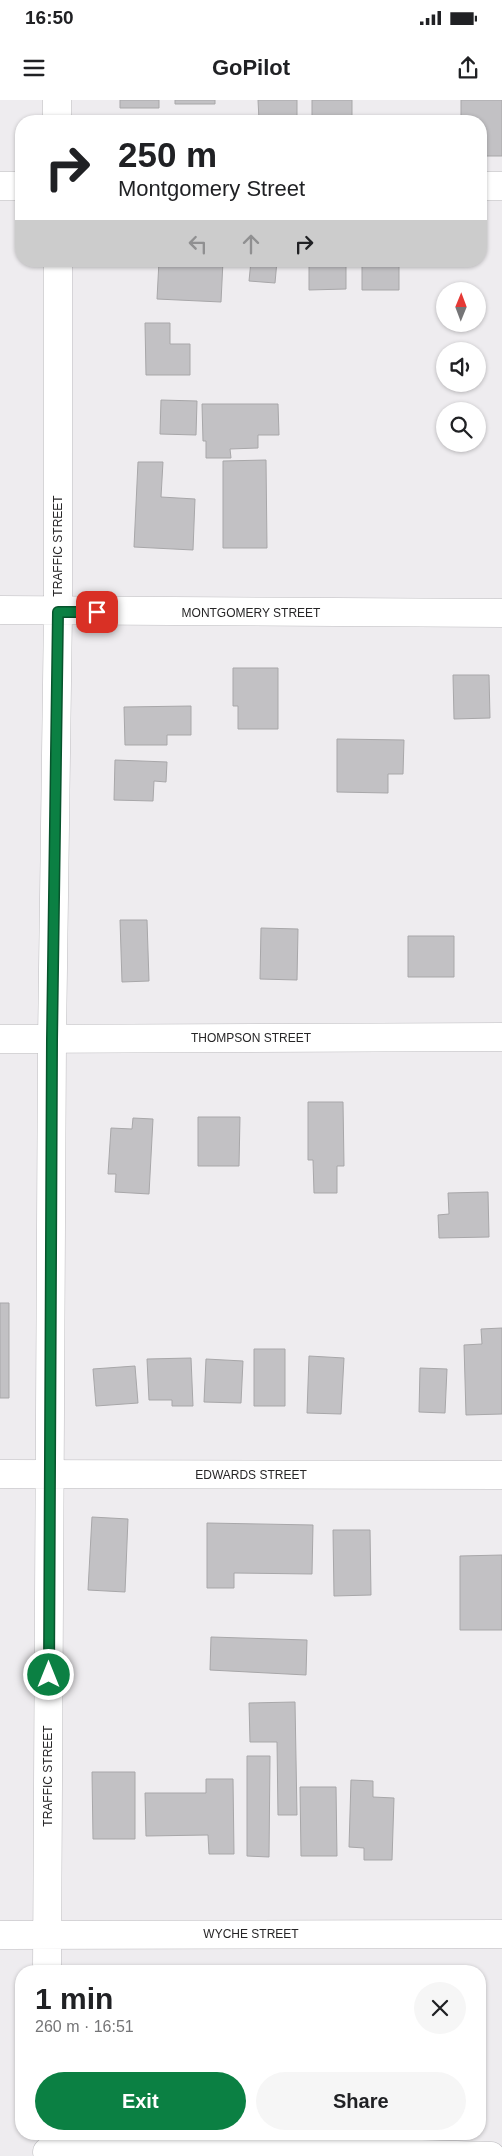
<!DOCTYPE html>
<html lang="en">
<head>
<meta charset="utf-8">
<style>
	:root { --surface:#fff; --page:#f6f6f6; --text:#202124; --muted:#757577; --accent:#0b8043 }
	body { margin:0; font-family:Arial,sans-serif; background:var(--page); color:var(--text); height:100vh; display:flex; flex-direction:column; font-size:19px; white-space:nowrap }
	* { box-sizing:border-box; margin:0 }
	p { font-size:16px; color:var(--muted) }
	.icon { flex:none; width:28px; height:28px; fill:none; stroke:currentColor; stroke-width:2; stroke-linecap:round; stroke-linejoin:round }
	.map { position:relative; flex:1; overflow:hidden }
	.sheet { position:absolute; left:15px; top:1865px; width:471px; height:175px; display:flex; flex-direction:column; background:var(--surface); border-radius:20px; box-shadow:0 1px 4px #0004 }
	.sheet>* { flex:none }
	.top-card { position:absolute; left:15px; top:15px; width:472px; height:152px; border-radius:20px; box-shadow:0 1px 4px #0004; background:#fff; color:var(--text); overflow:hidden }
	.needle { width:32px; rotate:1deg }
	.buttons { position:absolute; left:436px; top:182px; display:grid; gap:10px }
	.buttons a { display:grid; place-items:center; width:50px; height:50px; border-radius:50%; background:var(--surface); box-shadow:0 1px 4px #0004; font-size:25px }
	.pin { position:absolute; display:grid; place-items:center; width:42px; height:42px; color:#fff; margin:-21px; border-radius:10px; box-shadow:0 2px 8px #0006 }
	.me { position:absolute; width:55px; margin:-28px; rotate:0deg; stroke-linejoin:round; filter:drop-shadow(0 0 4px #0008) }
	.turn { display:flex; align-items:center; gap:18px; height:105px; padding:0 20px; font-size:22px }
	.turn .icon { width:65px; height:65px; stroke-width:2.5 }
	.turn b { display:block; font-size:35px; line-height:42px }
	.lanes { display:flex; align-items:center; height:48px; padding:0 20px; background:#0003; justify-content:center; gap:25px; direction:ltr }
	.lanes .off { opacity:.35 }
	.round { display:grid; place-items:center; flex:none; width:52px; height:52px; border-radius:26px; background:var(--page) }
	.headline { display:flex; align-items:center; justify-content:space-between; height:85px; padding:0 20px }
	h1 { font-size:30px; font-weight:700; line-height:38px }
	.button { display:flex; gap:10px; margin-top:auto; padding:10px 20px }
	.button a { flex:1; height:58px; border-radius:30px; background:var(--accent); color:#fff; font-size:20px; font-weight:700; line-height:58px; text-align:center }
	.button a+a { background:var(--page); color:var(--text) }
	.status { display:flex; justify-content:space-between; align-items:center; height:35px; padding:0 25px; background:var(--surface); direction:ltr }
	.status svg { height:14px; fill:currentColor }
	header { display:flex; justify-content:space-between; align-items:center; height:65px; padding:0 20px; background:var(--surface); font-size:22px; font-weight:700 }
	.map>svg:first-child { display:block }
	.building { fill:#c2c1c4; stroke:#a8a7a9 }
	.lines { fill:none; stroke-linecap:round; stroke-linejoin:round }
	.minor-casing { stroke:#bebdc0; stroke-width:29 }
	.minor { stroke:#fff; stroke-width:28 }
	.route-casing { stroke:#07532c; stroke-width:12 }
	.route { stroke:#0b8043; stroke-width:9 }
	.labels { text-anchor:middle; stroke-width:4; stroke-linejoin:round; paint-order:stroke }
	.street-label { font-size:12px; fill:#262526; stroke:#fff }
</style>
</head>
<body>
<div class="status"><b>16:50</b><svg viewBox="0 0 49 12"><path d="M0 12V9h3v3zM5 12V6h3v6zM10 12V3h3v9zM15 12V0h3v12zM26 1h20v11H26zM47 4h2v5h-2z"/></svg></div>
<header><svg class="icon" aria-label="menu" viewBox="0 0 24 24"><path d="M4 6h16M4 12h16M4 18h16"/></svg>GoPilot<svg class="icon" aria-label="share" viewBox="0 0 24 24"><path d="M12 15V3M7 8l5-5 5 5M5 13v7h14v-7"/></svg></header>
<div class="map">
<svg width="502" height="2056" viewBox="0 0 502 2056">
	<rect width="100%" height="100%" fill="#eeecef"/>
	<path class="building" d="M120,0H159V8H120Z
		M175,0H215V4H175Z
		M258,0H297V19L259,20Z
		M312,0H352V21H312Z
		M461,0H502V56H481V21H461Z
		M159,161H223L221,202L157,199Z
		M251,161H277L275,183L249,181Z
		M309,161H346V189L309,190Z
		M362,161H399V190H362Z
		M145,223H170V244H190V275H146Z
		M161,300L197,301L196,335L160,334Z
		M202,304H278L279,335H258V348L230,349L231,358H206V341H203Z
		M266,360L267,448H223V361Z
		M138,362H163L161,397L195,399L193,450L134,447Z
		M233,568H278V629H238V606H233Z
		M453,575H489L490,618L454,619Z
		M191,606V635H167V645H125L124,607Z
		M337,639L404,640L403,674H388V693L337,692Z
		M115,660L167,662L166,682L154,681L153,701L114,700Z
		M120,820H147L149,881L122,882Z
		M261,828L298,829L297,880L260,879Z
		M408,836H454V877H408Z
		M308,1002H343L344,1066H337V1093H314L313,1060H308Z
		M198,1017H240L239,1066H198Z
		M133,1018L153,1019L149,1094L115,1092L116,1074H108L111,1028L132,1029Z
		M488,1092L489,1137L439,1138L438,1115L449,1114L448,1093Z
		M0,1203H9V1298H0Z
		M502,1228V1314L466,1315L464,1245L482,1244L481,1229Z
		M254,1249H285V1306H254Z
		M309,1256L344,1258L341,1314L307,1313Z
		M191,1258L193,1306H172V1300H149L147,1259Z
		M206,1259L243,1261L241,1303L204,1302Z
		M135,1266L138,1303L96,1306L93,1269Z
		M420,1268L447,1269L445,1313L419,1312Z
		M92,1417L128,1419L125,1492L88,1490Z
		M207,1423L313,1425L312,1474L234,1473V1488H207Z
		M333,1430H370L371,1495L334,1496Z
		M502,1455V1530H460V1456Z
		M211,1537L307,1540L306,1575L210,1570Z
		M295,1602L297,1715H278L277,1642H250L249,1603Z
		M247,1656H270L269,1757L247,1756Z
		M92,1672H135V1739H93Z
		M206,1679H233L234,1754H209L208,1735L146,1736L145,1693H206Z
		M351,1680L373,1681V1697L394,1698L392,1760H364V1748L349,1747Z
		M300,1687H336L337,1756H301Z"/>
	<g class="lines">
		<g class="minor-casing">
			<path id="minor" d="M57,0V21
				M0,86H21
				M481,86H502
				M0,510L502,513
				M0,939L502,937
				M0,1374L502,1375
				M0,1835L502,1834
				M47,1871L52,940L58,512V161
				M47,2052L282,2050L491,2056"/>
		</g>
		<use href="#minor" class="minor"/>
	</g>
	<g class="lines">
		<g class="route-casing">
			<path id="route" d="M49,1575L52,940L58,512H97"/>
		</g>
		<use href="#route" class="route"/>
	</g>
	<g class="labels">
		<g class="street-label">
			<text transform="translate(58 446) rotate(-90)" y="4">TRAFFIC STREET</text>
			<text x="251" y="517">MONTGOMERY STREET</text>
			<text x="251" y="942">THOMPSON STREET</text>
			<text x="251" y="1379">EDWARDS STREET</text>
			<text transform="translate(48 1676) rotate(-90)" y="4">TRAFFIC STREET</text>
			<text x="251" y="1838">WYCHE STREET</text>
		</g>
	</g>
</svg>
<div class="buttons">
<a><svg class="needle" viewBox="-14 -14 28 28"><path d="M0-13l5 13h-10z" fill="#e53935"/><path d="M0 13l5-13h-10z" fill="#757577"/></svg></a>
<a><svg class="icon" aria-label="sound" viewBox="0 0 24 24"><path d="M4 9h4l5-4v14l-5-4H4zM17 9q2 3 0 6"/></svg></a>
<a><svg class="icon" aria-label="search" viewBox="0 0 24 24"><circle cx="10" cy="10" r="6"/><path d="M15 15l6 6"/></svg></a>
</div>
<div class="pin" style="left:97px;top:512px;background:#d93025"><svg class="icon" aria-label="arrive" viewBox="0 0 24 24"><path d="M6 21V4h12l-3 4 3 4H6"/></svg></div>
<svg class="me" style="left:49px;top:1575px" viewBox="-20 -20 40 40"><circle r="17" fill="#0b8043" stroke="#fff" stroke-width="3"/><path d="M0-11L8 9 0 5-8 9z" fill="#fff"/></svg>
<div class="top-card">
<div class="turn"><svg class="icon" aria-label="right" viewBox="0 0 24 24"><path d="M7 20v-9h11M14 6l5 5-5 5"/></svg><div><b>250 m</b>Montgomery Street</div></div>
<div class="lanes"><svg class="icon off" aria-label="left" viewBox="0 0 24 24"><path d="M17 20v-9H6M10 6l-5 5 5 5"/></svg><svg class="icon off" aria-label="ahead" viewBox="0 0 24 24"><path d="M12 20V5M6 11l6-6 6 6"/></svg><svg class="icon" aria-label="right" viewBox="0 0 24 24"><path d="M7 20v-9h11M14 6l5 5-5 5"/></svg></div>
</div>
<section class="sheet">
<div class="headline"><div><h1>1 min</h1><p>260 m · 16:51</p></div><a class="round"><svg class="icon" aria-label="close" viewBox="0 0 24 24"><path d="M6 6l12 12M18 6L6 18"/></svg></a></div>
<div class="button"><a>Exit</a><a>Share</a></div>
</section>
</div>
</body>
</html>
